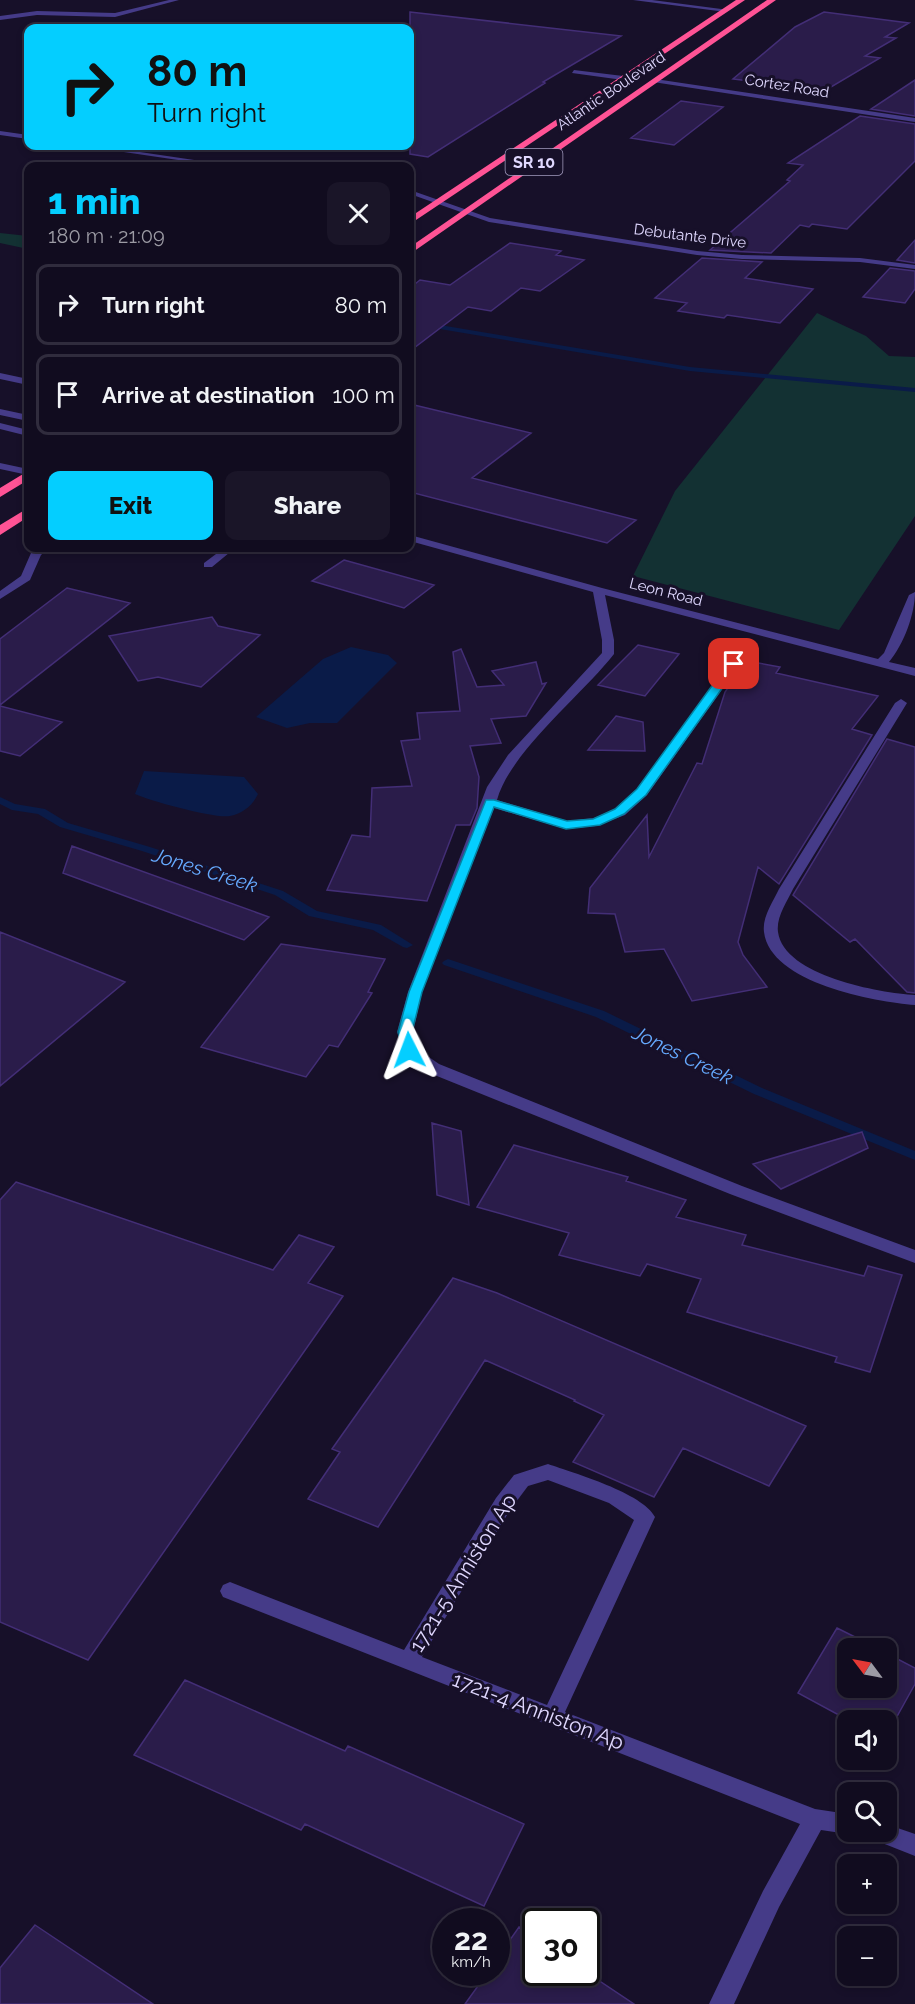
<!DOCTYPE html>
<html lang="en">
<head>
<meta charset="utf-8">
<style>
	:root { --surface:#110c1f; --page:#1a1528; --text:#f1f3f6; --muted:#9c9ba4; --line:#302c3d; --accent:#04ceff }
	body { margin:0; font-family:Raleway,sans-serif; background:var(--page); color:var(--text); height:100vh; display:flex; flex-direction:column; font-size:22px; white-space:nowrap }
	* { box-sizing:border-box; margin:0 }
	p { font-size:20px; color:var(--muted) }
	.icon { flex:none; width:33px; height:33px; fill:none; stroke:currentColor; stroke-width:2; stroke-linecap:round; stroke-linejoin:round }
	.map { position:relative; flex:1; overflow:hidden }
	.sheet { position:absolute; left:24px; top:162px; width:390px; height:390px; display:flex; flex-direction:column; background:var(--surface); border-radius:12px; box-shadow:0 3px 9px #0003,0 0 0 2px var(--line) }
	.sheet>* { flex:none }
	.banner { position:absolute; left:24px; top:24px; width:390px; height:126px; border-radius:12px; box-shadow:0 3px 9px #0003,0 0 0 2px var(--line); background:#04ceff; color:#111; overflow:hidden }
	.needle { width:39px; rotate:302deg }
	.fabs { position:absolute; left:837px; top:1638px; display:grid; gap:12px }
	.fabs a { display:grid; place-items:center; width:60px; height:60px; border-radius:12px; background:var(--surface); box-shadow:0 3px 9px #0003,0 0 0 2px var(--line); font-size:30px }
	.speed { position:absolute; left:432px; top:1908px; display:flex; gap:12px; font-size:30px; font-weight:700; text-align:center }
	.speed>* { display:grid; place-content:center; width:78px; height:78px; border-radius:50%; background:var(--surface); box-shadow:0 3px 9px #0003,0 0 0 2px var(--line); line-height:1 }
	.speed small { font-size:15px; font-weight:400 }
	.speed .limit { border:3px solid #111; border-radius:9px; background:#fff; color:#111 }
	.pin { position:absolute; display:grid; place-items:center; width:51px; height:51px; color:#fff; margin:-26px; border-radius:12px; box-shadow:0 3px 9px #0006 }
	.me { position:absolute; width:66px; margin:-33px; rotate:357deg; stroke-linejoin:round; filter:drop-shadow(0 0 4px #0008) }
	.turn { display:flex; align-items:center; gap:21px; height:126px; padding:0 24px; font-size:27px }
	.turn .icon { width:78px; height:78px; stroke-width:2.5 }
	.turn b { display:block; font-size:42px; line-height:51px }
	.round { display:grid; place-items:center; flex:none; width:63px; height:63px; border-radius:12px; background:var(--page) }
	.summary { display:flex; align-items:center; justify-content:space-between; height:102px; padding:0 24px }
	h1 { font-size:36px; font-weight:800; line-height:45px; color:var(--accent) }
	.button { display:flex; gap:12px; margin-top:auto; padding:12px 24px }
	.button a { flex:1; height:69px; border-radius:12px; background:var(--accent); color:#111; font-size:24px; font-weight:800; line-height:69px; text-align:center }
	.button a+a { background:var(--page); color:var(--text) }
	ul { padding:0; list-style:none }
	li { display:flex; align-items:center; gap:18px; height:81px; margin:0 12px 9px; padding:0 12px; border:3px solid var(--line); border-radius:12px }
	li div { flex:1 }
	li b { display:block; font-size:22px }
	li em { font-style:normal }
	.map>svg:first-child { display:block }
	.green { fill:#133133 }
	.water { fill:#0a1b48 }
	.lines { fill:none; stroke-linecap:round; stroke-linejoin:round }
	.stream { fill:#0a1b48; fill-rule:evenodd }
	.building { fill:#2a1c4a; stroke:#432e76; stroke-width:1.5 }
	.minor { fill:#453b88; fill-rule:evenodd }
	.highway { fill:#ff5395; fill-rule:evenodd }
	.route { fill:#04ceff; stroke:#0386a6; stroke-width:1.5 }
	.labels { text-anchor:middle; stroke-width:6; stroke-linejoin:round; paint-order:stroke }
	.far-street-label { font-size:15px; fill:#e0d8ff; stroke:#171029 }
	.shield { fill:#171029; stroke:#a49cbf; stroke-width:1.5 }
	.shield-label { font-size:16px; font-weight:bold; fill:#e0d8ff }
	.water-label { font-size:20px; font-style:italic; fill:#6af; stroke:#171029 }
	.near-street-label { font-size:21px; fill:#e0d8ff; stroke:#171029 }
</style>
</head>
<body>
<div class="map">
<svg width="915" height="2004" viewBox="0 0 915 2004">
	<rect width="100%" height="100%" fill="#171029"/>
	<path class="green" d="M0,233L28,236V249L0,243Z
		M817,313L866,336L889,356L915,357V516L839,630L633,576L675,491Z"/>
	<path class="water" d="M351,647L388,655L397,663L337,723H310L287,728L256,717L323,659Z
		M144,771L244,777L258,794C252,806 243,813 230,816C216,819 150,801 135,794Z"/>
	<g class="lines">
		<path class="stream" d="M410,320L690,367L915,388V392L690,371L410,324Z
			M0,797L15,804L45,809L68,823L150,847L283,891L317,911L381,925L413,945L407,948L403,947L373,930L309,916L275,895L142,851L60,827L38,814L12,810L0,804Z
			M448,959L604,1011L762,1088L915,1151V1160L754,1094L596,1017L444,965L442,963L444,961Z"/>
	</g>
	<path class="building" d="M410,12L621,36L543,82L545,83L428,157L410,154Z
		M824,12L909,23L885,37L896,38L865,56L880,58L826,90L733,79L795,27Z
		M915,80V116L871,109Z
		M681,101L723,107L674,145L631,138Z
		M860,116L915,124V161L847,229L812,224L809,227L800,225L771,253L710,250L790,181L787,180L803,165L788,163Z
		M915,240V263L897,260Z
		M510,243L561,251L556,255L584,260L540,291L521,288L491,311L468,307L410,351V288L420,280L450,285Z
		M702,258L762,262L745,278L813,289L780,323L727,315L724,318L678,311L687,303L655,298Z
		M890,268L915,271V289L905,303L863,297Z
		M410,404L531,433L472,478L636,520L607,543L410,492Z
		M344,560L434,585L404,608L312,581Z
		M67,588L130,603L0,705V639Z
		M212,617L218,626L260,635L201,687L158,677L138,681L109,636Z
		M638,645L679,654L645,696L598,685Z
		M461,649L477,687L504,685L492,671L536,662L542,684L546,683L526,716L491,719L501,743L470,746L479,777L477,808L470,825H456L427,901L327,890L352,835L370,837L372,788L412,786L401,741L420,739L417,713L460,711L453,652Z
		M747,661L780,667L776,673L878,696L852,729L872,735L779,884L758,867L738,942L743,955L767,987L692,1001L664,949L625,952L615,914L588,913L590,888L647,815L649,857L697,763L702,764L725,692Z
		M0,706L62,722L20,756L0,751Z
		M616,716L643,722L645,751L588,750Z
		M887,739L915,747V993L907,992L855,939L850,942L793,895Z
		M72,846L269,917L244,940L63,873Z
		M0,932L125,982L0,1086Z
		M281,944L385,959L368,992L372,993L338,1047L329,1045L306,1077L201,1047Z
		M432,1123L461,1131L469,1205L437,1195Z
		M862,1132L868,1148L781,1189L753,1164Z
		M514,1145L628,1177L626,1181L686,1200L676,1217L746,1235L742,1245L864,1276L868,1266L902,1275L870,1372L835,1362L837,1357L687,1312L701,1279L647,1264L640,1276L559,1255L569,1233L477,1207Z
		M16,1182L273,1270L299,1235L334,1247L308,1283L343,1296L88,1660L0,1622V1200Z
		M453,1278L497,1293L806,1426L769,1486L683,1448L654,1497L573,1462L604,1415L574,1401L575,1400L485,1360L378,1527L308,1499L340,1452L332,1449Z
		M837,1628L877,1648H848V1688H886V1653L915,1668V1684L895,1720H848L798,1693Z
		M185,1680L345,1751L348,1746L524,1824L484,1906L305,1824L301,1830L134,1755Z
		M35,1925L153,2004H0V1968Z
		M519,1927L536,1938V1972H586L634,2004H465L488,1972H496V1960Z"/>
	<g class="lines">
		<path class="minor" d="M169,0H179L115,17L37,15L0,20V16L37,11L115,13Z
			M633,0H652L729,10L726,12Z
			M574,70L623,76L626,78L623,80L572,73Z
			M655,79L915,118V122L653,82Z
			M0,131L28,135V139L0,135Z
			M83,146H99L235,166H219Z
			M410,190L490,218L697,251L742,255L860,258L915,265V269L860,262L742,259L697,255L489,222L410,194Z
			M0,373L28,379V385L0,379Z
			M0,409L28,415V421L0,415Z
			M0,423L28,430V436L0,429Z
			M0,463L28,469V475L0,469Z
			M410,535L602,588L878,659L884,653L909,595L915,592C915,614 904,644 889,662L915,668V676L605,595L614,640V654C582,695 510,752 497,800L567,821L594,818L615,809L637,789L730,661L734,660L740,664L647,795L625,815L596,826L566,829L494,808L422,992L413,1032L416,1048L439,1064L742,1186L915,1250V1263L730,1194L427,1072L404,1053L397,1032L408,992L487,787L508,755L602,653V640L593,592L410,541Z
			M37,548H49L41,555L30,580L0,599V591L21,576L31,553Z
			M224,548H235L212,567H204V563Z
			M901,699L907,703L793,889C787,902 776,917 778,932C784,976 880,993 915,995V1005C875,1002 770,983 764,932C762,917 773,902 779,889L895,703Z
			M548,1464C574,1473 643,1493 655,1517L565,1712L815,1809L848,1814V1832H856L848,1834L821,1830L779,1907L734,2004H709L763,1891L800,1824L223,1597L220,1591L223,1585L230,1582L404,1650L496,1498L514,1475ZM548,1480L609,1503L634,1520L547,1705L422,1657L510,1510L528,1486Z
			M886,1824L915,1834V1856L872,1839L869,1832H886Z"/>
		<path class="highway" d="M736,0H745L410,224V217Z
			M767,0H776L410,254V247Z
			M28,471V480L0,497V488Z
			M28,508V517L0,535V525Z"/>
	</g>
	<path class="route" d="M734,660L739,664L738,666L646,795L624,814L600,825L566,829L494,807L422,992L412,1032L416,1050L409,1054L404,1053L398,1032L409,992L486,800H494L567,821L593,819L615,809L637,789L730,661Z"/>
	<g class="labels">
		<g class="far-street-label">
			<text transform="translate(787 86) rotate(9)" y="5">Cortez Road</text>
			<text transform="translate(611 91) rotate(-34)" y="5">Atlantic Boulevard</text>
			<text transform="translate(690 236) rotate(7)" y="5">Debutante Drive</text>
			<text transform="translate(666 592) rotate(14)" y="5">Leon Road</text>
		</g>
		<rect class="shield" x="505.5" y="149" width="57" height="26" rx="4.5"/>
		<g class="shield-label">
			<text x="534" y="168">SR 10</text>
		</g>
		<g class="water-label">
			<text transform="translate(205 870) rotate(17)" y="7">Jones Creek</text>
			<text transform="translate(683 1055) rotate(26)" y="7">Jones Creek</text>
		</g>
		<g class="near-street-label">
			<text transform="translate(463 1573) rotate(-58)" y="7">1721-5 Anniston Ap</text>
			<text transform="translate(538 1711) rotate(21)" y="7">1721-4 Anniston Ap</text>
		</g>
	</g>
</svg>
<div class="fabs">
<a><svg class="needle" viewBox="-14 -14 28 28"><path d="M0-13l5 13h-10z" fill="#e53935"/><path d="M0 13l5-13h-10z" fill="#9c9ba4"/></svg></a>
<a><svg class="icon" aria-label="sound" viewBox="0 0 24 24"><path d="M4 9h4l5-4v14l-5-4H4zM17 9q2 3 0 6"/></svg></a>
<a><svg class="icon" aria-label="search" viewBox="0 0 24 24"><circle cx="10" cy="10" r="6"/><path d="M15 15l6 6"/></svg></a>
<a>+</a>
<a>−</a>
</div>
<div class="speed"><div>22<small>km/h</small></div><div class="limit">30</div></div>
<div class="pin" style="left:734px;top:664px;background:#d93025"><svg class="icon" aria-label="arrive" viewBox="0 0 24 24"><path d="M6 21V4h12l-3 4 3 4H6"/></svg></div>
<svg class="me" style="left:409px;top:1050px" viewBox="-20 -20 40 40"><path d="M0-17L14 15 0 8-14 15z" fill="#04ceff" stroke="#fff" stroke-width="4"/></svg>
<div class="banner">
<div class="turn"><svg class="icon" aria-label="right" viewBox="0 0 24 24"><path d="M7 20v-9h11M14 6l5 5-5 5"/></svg><div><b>80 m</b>Turn right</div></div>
</div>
<section class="sheet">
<div class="summary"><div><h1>1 min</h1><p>180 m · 21:09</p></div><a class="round"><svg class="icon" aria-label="close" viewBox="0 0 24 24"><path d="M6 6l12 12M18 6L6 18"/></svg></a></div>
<ul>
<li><svg class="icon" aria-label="right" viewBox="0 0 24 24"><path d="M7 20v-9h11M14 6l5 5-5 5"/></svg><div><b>Turn right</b></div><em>80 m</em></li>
<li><svg class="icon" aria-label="arrive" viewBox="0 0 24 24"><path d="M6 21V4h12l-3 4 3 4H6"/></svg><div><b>Arrive at destination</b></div><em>100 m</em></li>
</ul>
<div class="button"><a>Exit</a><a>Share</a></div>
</section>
</div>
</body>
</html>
